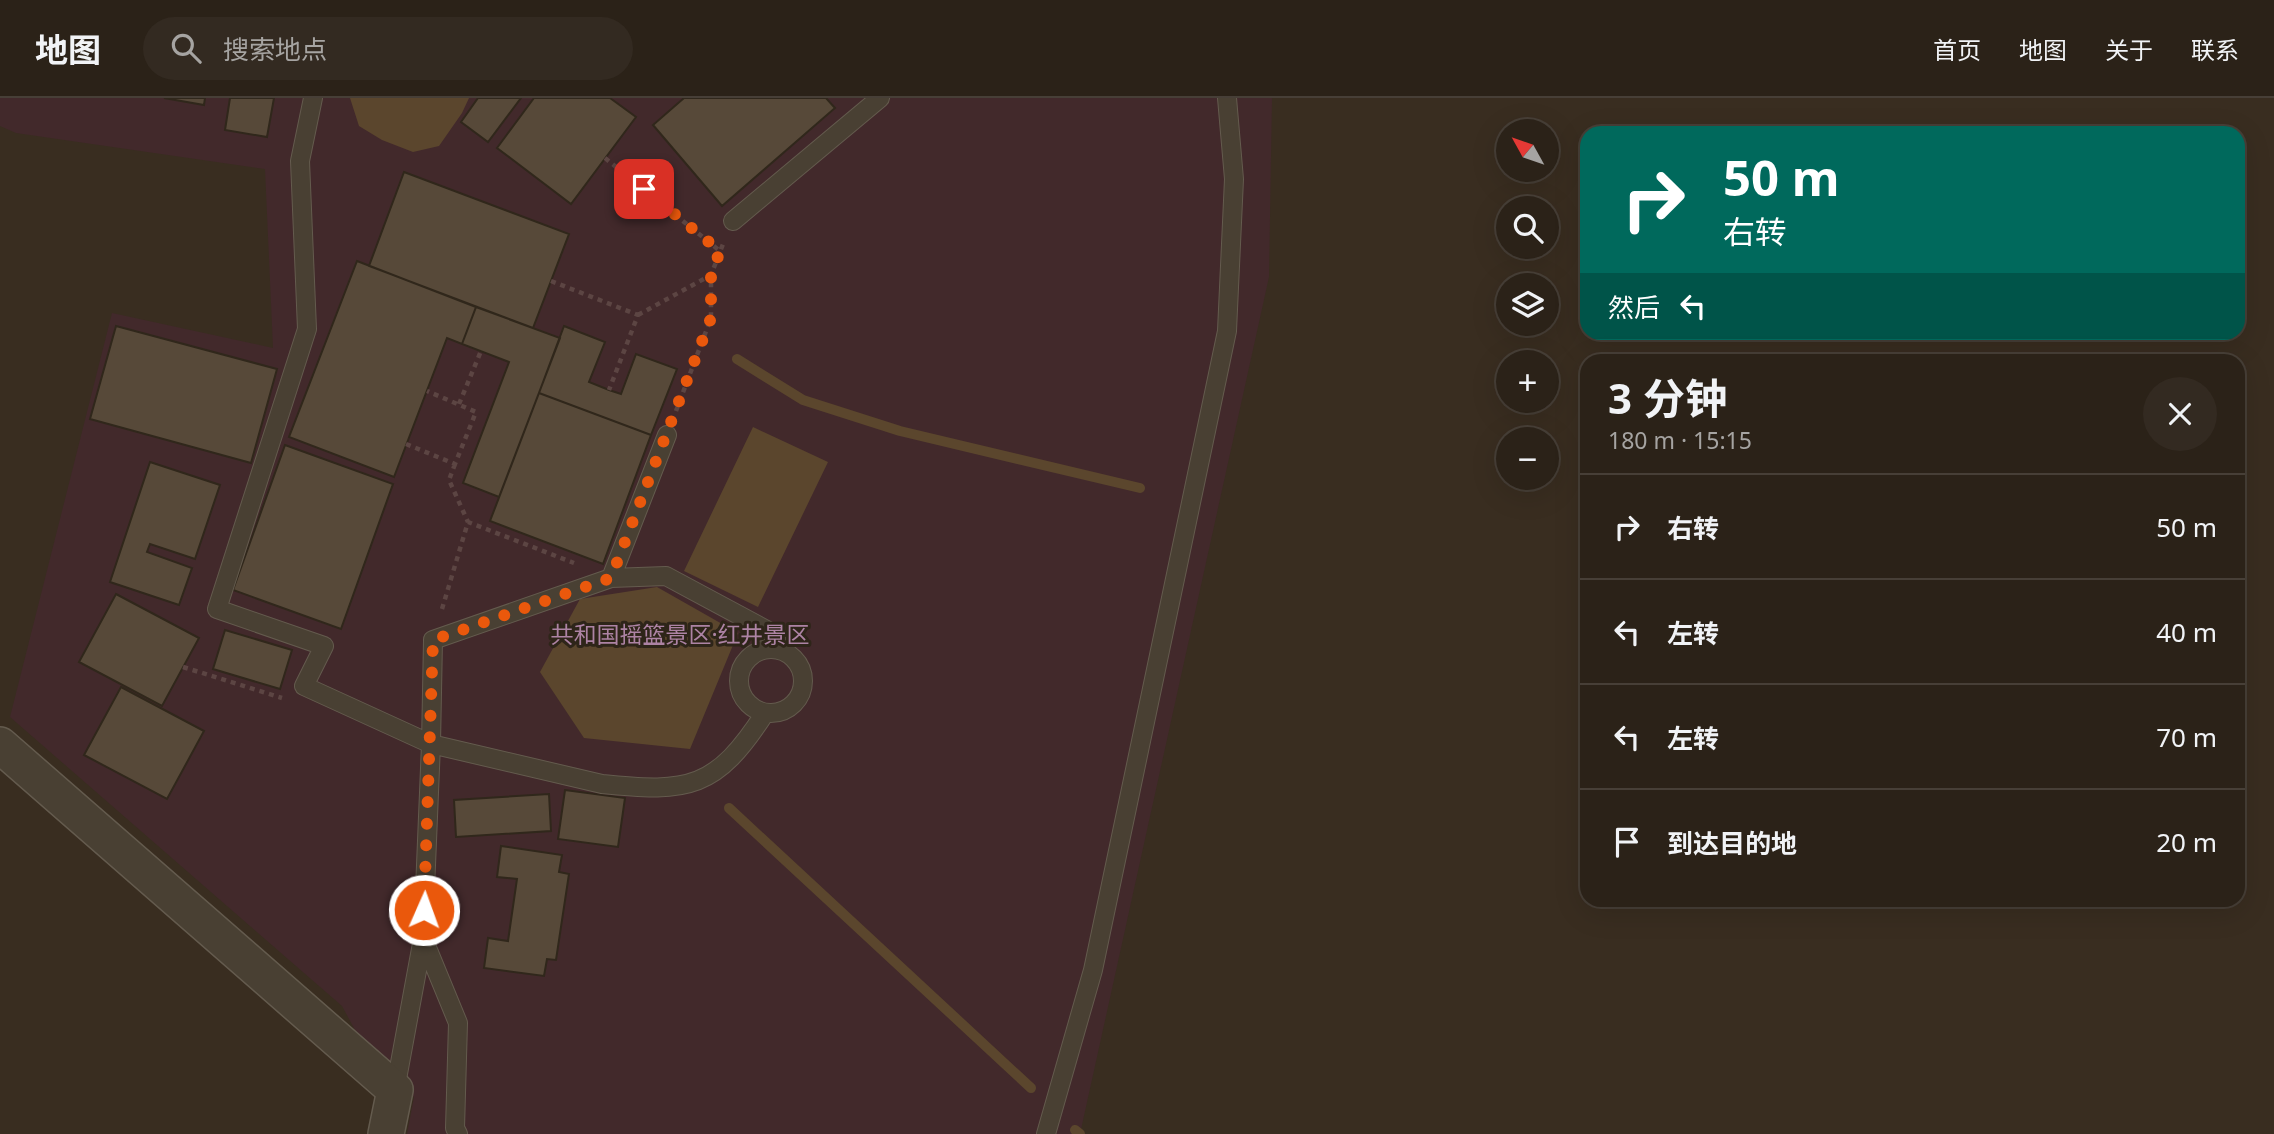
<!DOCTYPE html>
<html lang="zh">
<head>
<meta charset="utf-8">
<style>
	:root { --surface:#2b2218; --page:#332a21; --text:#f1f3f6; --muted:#a6a4a2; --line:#473f37 }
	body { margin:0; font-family:"Noto Sans","Noto Sans SC",sans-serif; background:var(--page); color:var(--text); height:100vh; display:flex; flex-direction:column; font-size:26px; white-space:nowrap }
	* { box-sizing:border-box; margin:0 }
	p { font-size:23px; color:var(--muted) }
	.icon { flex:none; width:38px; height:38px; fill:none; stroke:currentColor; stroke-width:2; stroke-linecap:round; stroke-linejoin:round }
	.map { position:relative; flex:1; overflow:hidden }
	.drawer { position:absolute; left:1580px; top:256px; width:665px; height:553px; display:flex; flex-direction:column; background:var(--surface); border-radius:21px; box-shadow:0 7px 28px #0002,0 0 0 2px var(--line) }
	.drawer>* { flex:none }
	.hud { position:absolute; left:1580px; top:28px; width:665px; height:214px; border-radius:21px; box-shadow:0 7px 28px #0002,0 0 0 2px var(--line); background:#00695c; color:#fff; overflow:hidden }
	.needle { width:46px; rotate:310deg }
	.tools { position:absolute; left:1496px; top:21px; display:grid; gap:14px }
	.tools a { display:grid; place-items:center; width:63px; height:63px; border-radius:50%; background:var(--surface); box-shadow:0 7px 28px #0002,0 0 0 2px var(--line); font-size:35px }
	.pin { position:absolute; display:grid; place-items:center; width:60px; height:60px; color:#fff; margin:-30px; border-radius:14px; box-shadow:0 4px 10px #0006 }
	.me { position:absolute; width:77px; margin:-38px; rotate:2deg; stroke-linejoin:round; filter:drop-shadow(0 0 5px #0008) }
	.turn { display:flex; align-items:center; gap:24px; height:147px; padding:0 28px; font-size:32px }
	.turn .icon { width:91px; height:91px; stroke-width:2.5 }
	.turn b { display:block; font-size:49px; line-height:60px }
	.then { display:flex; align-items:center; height:66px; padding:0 28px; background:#0003; gap:14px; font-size:26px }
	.round { display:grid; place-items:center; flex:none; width:74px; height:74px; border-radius:37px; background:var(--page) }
	.summary { display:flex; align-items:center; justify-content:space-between; height:119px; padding:0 28px }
	h1 { font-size:42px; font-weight:700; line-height:52px }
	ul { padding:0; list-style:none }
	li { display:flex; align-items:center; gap:21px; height:105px; padding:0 28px; border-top:2px solid var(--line) }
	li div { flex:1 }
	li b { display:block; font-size:26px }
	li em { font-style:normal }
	header { display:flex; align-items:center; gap:42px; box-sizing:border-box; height:98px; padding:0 35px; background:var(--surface); border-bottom:2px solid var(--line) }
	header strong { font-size:33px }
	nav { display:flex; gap:38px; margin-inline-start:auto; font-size:24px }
	.search { width:490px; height:63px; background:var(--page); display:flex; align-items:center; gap:18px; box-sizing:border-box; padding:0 24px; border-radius:38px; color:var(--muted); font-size:26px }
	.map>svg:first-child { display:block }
	.green { fill:#42292b }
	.water { fill:#5b462d }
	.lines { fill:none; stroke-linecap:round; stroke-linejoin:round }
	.stream { stroke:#5b462d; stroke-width:10 }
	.building { fill:#574939; stroke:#30271b; stroke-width:2 }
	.lane-casing { stroke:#645b4e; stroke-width:20 }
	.street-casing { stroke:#645b4e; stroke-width:38 }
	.path { stroke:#5c4543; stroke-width:4.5; stroke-dasharray:5 5; stroke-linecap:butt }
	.lane { stroke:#494033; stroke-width:18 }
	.street { stroke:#494033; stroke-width:35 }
	.route { stroke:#ea580c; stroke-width:12; stroke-dasharray:0 21.6 }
	.labels { text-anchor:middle; stroke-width:6; stroke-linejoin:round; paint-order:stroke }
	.park-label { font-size:23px; fill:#ad83a4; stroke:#2e2519 }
</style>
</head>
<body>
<header>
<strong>地图</strong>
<div class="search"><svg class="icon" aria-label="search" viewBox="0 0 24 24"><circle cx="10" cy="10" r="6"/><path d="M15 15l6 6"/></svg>搜索地点</div>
<nav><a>首页</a><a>地图</a><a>关于</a><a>联系</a></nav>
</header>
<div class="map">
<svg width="2274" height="1036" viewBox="0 0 2274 1036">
	<rect width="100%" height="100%" fill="#392d20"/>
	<path class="green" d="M0,0H1272L1269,179L1080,1036H407L414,999L367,954L342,908L10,619L112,215L273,250L265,71L16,35L0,28Z"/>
	<path class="water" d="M350,0H469L462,15L439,48L413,54L382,42L359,28Z
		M753,329L828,364L758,509L684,473Z
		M657,489L738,535L690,651L584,640L540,574L580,501Z"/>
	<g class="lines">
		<path class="stream" d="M737,261L803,302L900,333L1140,390
			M729,710L1031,990
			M1075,1032L1080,1036"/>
	</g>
	<path class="building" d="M164,0H205L204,7Z
		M230,0H274L267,39L225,32Z
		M478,0H521L488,44L461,24Z
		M534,0H610L636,19L571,106L497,50Z
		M684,0H826L835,10L722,108L653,27Z
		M404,74L569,136L533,230L369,168Z
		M357,163L476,209L462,246L447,240L394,379L289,339Z
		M476,209L560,240L499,399L463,385L509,264L462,246Z
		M116,228L277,271L251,365L90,321Z
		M564,228L605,244L589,284L609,292L621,296L636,256L677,271L651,337L539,295Z
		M539,295L651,337L603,466L490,423Z
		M285,347L393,386L341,531L233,492Z
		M150,364L220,387L195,461L150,446L147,454L192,470L179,507L110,484Z
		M116,496L199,540L162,608L79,564Z
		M225,532L292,552L280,591L213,571Z
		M121,589L204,633L167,701L84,657Z
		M565,692L625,700L618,749L558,741Z
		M549,696L551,733L456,739L454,702Z
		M501,748L562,757L559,774L569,776L556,862L547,861L544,878L484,870L488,840L508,843L517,781L497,779Z"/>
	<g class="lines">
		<g class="lane-casing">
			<path id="lane" d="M313,0L300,63L307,231L217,511L324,548L304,588L431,646L433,542L611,480L666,478L776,537L777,551
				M733,123L880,0
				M611,480L667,337
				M739 583a32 32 0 1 1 64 0a32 32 0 1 1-64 0Z
				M395,992L423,840
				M458,1036L455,1030L458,925L423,840L431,646L602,686C689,695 716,691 765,615
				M1046,1036L1093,872L1227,233L1234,81L1227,0"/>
		</g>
		<g class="street-casing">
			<path id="street" d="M0,647L395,992L386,1036"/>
		</g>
		<path class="path" d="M605,60L720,153
			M551,183L638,217L609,292
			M638,217L711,177
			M459,306L481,253
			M676,313L711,220V177L723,146
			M406,346L455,366L476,314L427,293
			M455,366L449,382L468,424
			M442,511L468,424L574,465
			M183,569L282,600"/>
		<use href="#lane" class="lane"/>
		<use href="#street" class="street"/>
	</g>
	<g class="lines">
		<path class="route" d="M424,812L433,542L611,480L711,220V177L720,153L644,91"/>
	</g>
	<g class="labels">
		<g class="park-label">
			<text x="680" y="545">共和国摇篮景区·红井景区</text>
		</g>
	</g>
</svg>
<div class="tools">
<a><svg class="needle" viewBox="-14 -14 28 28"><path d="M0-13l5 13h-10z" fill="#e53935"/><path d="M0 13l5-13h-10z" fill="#a6a4a2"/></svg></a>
<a><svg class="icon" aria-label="search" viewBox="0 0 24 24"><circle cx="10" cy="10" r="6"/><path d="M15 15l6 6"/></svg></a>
<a><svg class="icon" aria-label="layers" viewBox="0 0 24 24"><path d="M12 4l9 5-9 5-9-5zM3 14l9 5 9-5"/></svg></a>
<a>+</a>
<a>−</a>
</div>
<div class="pin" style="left:644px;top:91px;background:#d93025"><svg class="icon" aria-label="arrive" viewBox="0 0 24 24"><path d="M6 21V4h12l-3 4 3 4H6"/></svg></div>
<svg class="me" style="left:424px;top:812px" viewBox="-20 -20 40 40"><circle r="17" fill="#ea580c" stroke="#fff" stroke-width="3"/><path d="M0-11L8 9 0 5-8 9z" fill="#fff"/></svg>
<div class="hud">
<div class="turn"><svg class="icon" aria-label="right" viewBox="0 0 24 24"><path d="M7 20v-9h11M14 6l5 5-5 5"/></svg><div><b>50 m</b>右转</div></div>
<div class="then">然后<svg class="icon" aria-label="left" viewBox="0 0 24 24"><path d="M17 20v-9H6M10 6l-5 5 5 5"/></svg></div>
</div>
<section class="drawer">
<div class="summary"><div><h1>3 分钟</h1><p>180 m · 15:15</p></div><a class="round"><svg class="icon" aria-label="close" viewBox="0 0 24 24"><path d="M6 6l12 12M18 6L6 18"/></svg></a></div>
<ul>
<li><svg class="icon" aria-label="right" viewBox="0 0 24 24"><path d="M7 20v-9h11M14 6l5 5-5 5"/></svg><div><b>右转</b></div><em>50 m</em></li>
<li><svg class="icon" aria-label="left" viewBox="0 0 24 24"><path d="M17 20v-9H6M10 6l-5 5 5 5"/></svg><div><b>左转</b></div><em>40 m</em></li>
<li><svg class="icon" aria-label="left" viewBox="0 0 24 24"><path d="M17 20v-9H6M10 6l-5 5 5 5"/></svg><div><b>左转</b></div><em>70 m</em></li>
<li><svg class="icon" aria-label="arrive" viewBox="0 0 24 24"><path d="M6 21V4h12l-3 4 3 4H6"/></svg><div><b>到达目的地</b></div><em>20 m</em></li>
</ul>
</section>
</div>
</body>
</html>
